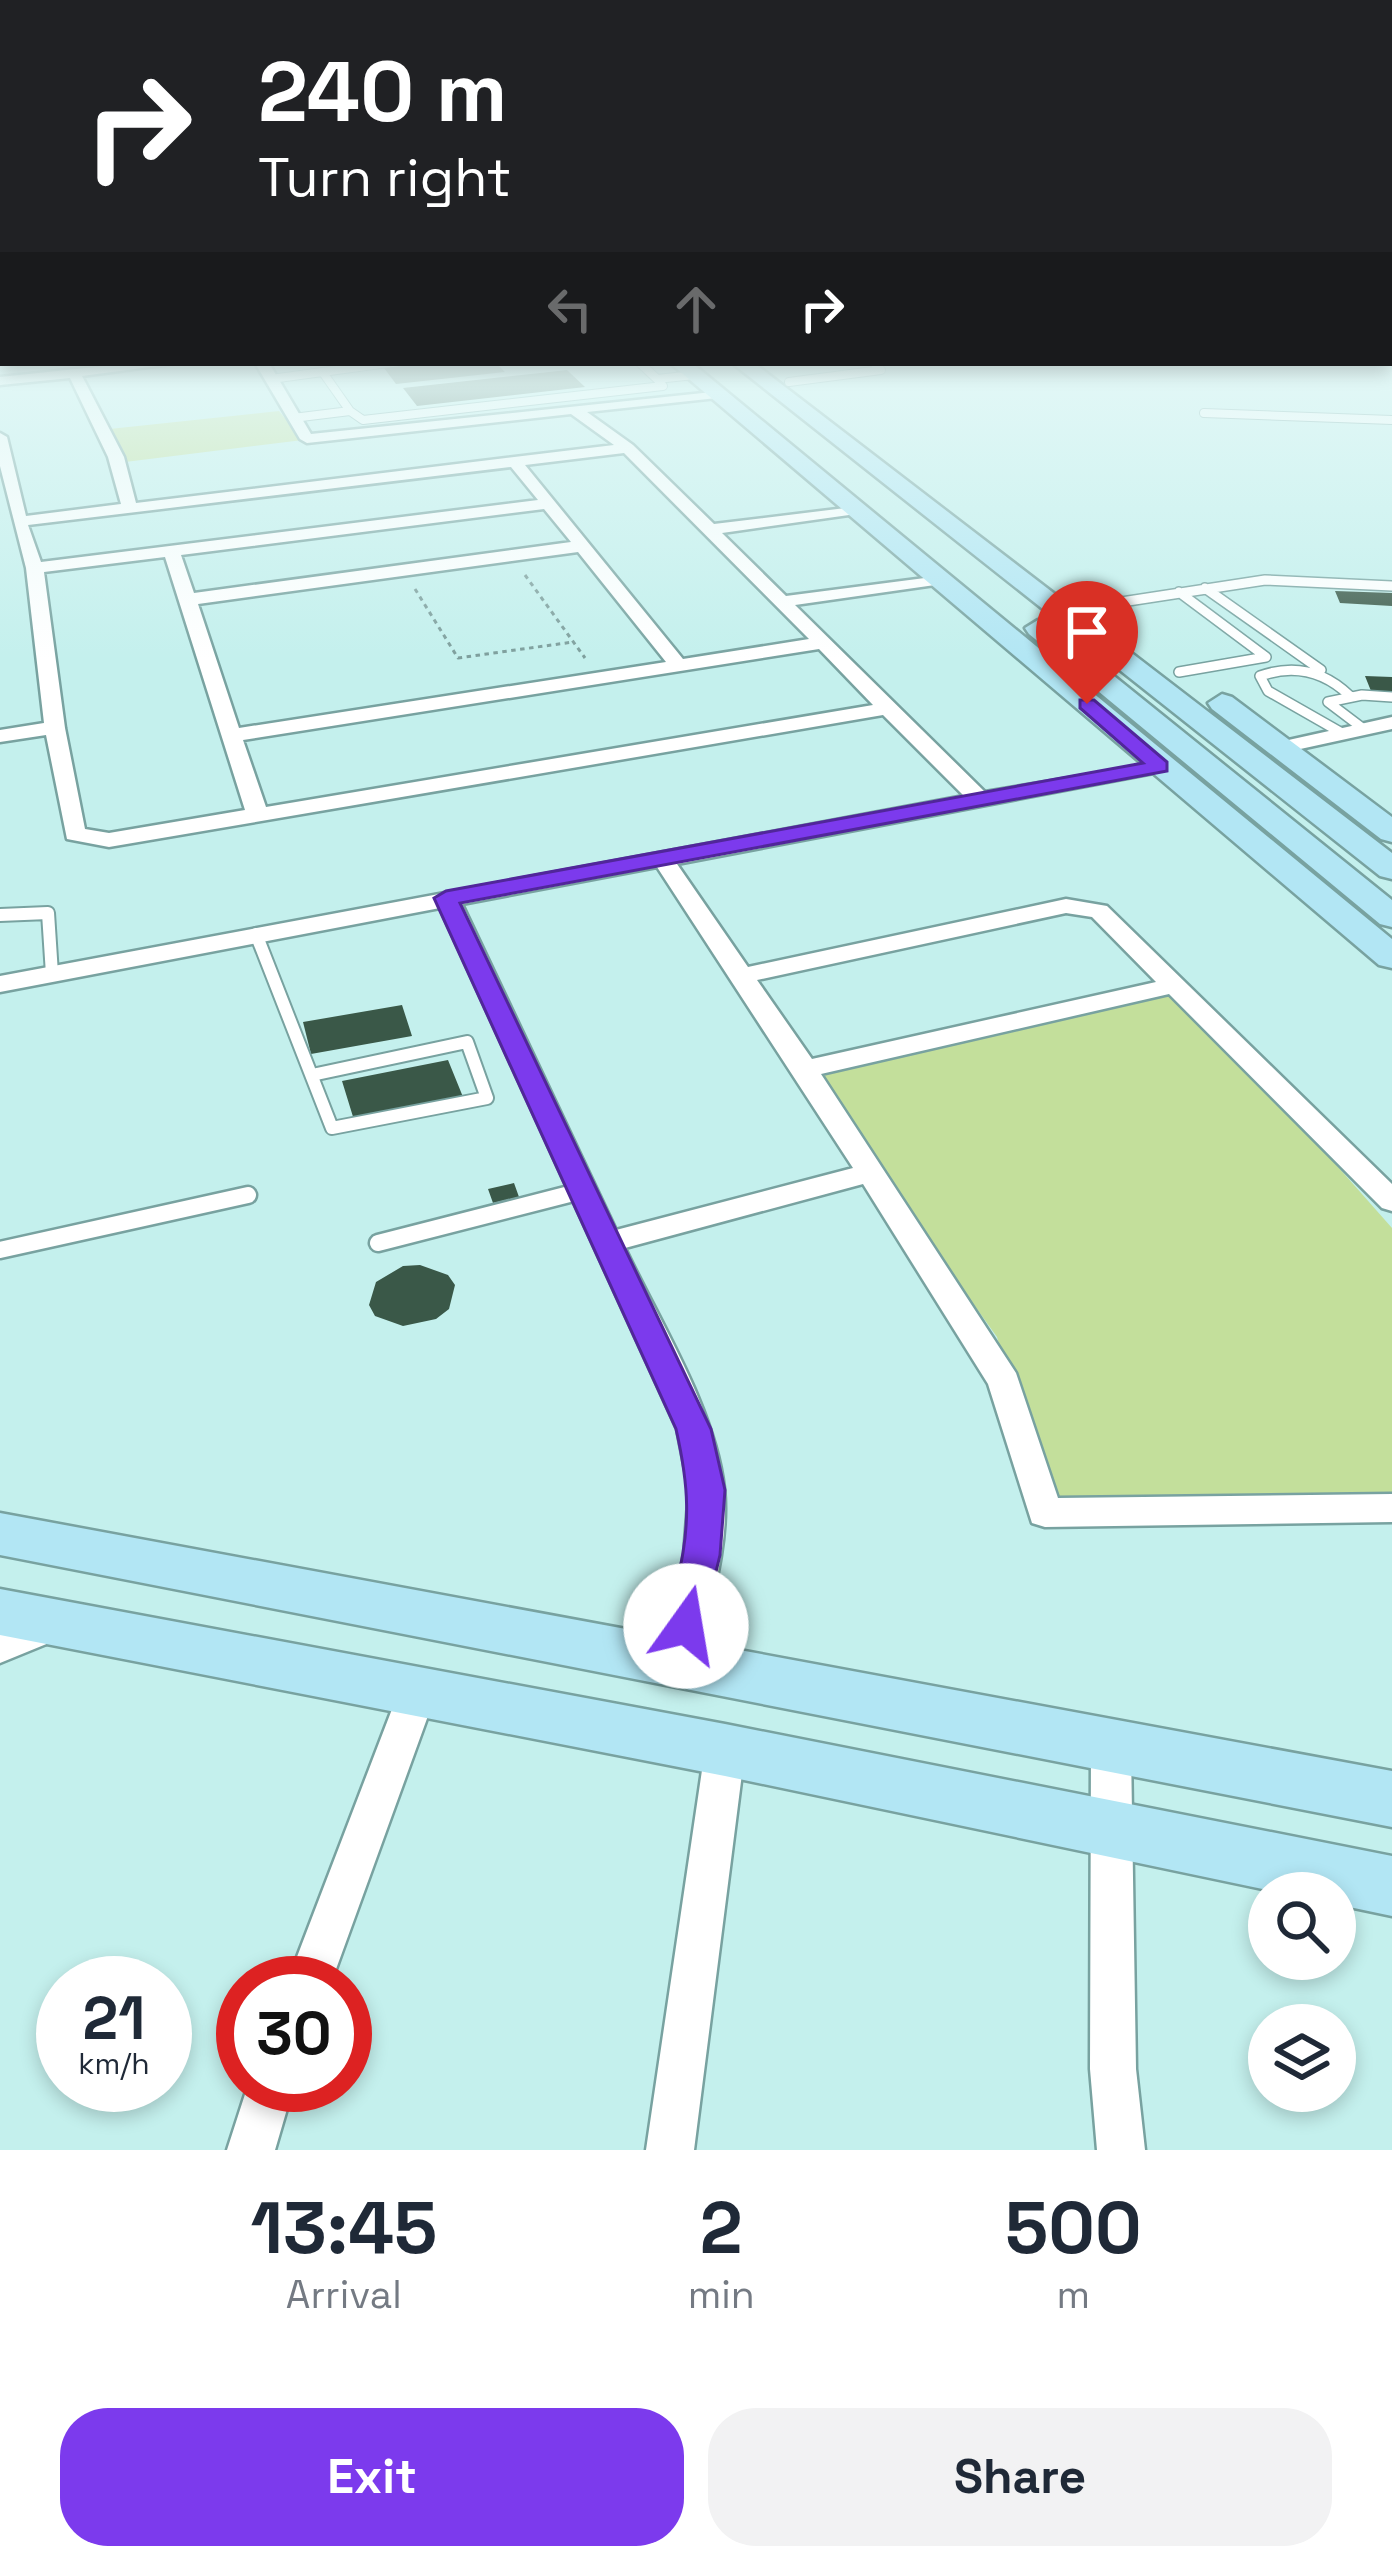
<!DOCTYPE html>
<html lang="en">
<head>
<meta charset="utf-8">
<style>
	:root { --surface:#fff; --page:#f2f2f3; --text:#1f2937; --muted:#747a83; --accent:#7c3aed }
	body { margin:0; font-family:"Space Grotesk",sans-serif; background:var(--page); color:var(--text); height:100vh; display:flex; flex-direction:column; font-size:45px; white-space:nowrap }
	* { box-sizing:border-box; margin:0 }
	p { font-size:39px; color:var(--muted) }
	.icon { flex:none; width:66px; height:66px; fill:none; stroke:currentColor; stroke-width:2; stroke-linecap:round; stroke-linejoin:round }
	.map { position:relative; height:2150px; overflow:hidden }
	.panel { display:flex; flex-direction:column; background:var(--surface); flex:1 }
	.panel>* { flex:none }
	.guide { position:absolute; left:0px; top:0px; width:1392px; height:366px; box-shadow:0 6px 18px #0003; background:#202124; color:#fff; overflow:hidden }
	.controls { position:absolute; left:1248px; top:1872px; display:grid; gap:24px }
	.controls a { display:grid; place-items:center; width:108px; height:108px; border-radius:50%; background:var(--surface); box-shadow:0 6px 18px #0003; font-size:60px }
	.speed { position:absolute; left:36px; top:1956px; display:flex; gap:24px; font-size:60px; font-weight:700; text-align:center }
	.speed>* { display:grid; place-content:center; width:156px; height:156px; border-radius:50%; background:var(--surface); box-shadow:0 6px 18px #0003; line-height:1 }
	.speed small { font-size:30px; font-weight:400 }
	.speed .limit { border:18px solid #d22; background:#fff; color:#111 }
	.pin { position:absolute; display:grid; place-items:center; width:102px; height:102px; color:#fff; margin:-123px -51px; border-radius:50% 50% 50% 0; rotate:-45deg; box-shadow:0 0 12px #0007 }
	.pin .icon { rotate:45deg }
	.me { position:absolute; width:132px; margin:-66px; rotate:13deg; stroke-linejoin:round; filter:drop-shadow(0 0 9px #0008) }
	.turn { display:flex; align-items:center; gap:42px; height:252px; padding:0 60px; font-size:54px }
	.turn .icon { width:156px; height:156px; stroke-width:2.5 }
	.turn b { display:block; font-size:84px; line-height:102px }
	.lanes { display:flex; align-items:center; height:114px; padding:0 60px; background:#0003; justify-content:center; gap:60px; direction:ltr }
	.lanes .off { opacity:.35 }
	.eta { display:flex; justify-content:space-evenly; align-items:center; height:204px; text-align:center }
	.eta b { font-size:72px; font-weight:800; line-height:84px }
	.primary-button { display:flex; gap:24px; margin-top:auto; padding:24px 60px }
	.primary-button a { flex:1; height:138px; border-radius:48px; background:var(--accent); color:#fff; font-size:48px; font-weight:800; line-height:138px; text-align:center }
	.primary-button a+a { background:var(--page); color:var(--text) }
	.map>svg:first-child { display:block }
	.green { fill:#c3df9b }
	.building { fill:#3a5848 }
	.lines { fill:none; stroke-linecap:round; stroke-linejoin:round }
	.lane-far3-casing { stroke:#78a2a0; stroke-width:10 }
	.lane-far2-casing { stroke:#78a2a0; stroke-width:12 }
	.lane-far1-casing { stroke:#78a2a0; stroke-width:16 }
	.lane-casing { stroke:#78a2a0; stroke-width:21 }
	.street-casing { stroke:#78a2a0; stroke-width:5 }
	.secondary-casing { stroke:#78a2a0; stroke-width:5 }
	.path { stroke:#7d9e9c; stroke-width:3; stroke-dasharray:4.5 4.5; stroke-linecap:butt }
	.lane-far3 { stroke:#fff; stroke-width:8 }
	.lane-far2 { stroke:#fff; stroke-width:9 }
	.lane-far1 { stroke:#fff; stroke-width:12 }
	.lane { stroke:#fff; stroke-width:16 }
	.street { fill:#fff; fill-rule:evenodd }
	.secondary { fill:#b2e6f4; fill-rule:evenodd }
	.route { fill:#7c3aed; stroke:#51269a; stroke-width:3 }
</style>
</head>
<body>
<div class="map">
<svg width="1392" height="2150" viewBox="0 0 1392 2150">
	<rect width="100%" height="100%" fill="#c4f0ed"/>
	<path class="green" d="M279,411L303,440L109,464L100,430Z
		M1177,985L1392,1228V1508L1045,1513L997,1337L805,1069Z"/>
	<path class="building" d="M427,363H496L505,372L396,384L384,368Z
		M567,370L585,387L417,406L403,388Z
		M1335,591L1392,593V606L1340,603Z
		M1365,676L1392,677V692L1371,691Z
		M402,1005L412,1036L311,1054L303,1022Z
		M448,1060L463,1097L354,1120L342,1081Z
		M514,1183L519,1197L493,1203L488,1189Z
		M420,1265L448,1275L455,1285L449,1309L436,1319L403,1326L375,1316L369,1305L376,1282L403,1266Z"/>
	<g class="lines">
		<g class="lane-far3-casing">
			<path id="lane-far3" d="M640,363L657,379
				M324,374L350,411
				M271,379L388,363
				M789,382L881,370L874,363
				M1204,413L1392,420
				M293,418L350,411L363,420L663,386L657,379L694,375"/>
		</g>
		<g class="lane-far2-casing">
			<path id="lane-far2" d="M1205,588L1321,670
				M1179,592L1266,657L1179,672
				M1089,607L1265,580L1392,586
				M1361,727L1328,702L1362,695L1392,697
				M1340,732L1268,691L1260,676C1294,664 1324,671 1350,696"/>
		</g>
		<g class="lane-far1-casing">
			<path id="lane-far1" d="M0,915L48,913L52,974
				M256,934L332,1128L487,1098L467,1042L312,1075"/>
		</g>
		<g class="lane-casing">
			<path id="lane" d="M378,1243L585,1190
				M0,1250L248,1195"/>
		</g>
		<g class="street-casing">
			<path id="street" d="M134,363H179L82,376L124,457L136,503L614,445L571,414L307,443L300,439L255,363H269L311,434L722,391L717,398L587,412L633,445L714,524L862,506V512L856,514L722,533L786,596L948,575V583L942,584L795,605L985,792L1166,762L1170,766L1159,772L677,864L748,967L1066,899L1107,906L1392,1184V1211L1382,1208L1169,994L821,1074L1016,1373L1058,1498L1392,1494V1522L1045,1527L1032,1523L988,1384L863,1184L625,1248C659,1321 715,1408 724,1488C730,1545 709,1607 697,1662L692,1674L678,1679L664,1674L659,1662L684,1555L689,1490L677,1429L440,908L0,992V976L964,796L883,715L109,847L67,839L46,735L0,742V730L44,723L26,568L0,466V433L7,437L26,516L121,504L108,457L70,378L0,385V377ZM624,453L809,639L683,659L525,465ZM511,467L538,500L41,562L28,525ZM544,509L571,542L194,593L181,555ZM578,552L666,662L239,728L198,604ZM165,557L245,810L109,833L85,829L65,728L44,572ZM819,649L873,705L266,807L243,740ZM657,867L853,1168L616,1230L462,904ZM1066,913L1092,917L1156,982L812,1059L757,980Z
				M1392,717V729L1282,753L1272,747L1275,743Z
				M53,1609L66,1614L72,1625L66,1636L0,1663V1629Z
				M418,1674L432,1679L437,1691L331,1983H287L399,1691L404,1679Z
				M725,1732L739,1737L745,1750L694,2150H646L705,1750L711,1737Z
				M1111,1732L1125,1737L1131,1750L1136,2069L1145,2150H1097L1090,2069L1091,1750L1097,1737Z
				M248,2085H294L275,2150H227Z"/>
		</g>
		<g class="secondary-casing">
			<path id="secondary" d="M670,363H692L1392,939V968L1379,965Z
				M732,363H754L1392,853V879L1380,876Z
				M1038,620L1047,622L1392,900V927L1380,924L1029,634L1025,628Z
				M1222,694L1232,697L1392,817V842L1381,839L1212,709L1208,703Z
				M0,1513L1392,1771V1827L0,1555Z
				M0,1589L725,1724L1392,1856V1916L1335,1904V1893H1282L725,1776L0,1635Z"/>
		</g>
		<path class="path" d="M525,575L585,658
			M415,589L458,658L573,642"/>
		<use href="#lane-far3" class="lane-far3"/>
		<use href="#lane-far2" class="lane-far2"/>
		<use href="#lane-far1" class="lane-far1"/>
		<use href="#lane" class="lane"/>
		<use href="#street" class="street"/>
		<use href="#secondary" class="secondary"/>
	</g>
	<linearGradient id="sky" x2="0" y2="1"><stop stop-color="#75a9e4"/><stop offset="0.54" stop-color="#e4f8f7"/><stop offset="1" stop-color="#e4f8f7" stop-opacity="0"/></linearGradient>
	<rect width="1392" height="660" fill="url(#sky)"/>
	<path class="route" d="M1080,700H1094L1167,762V771L460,903L711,1429L725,1490L720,1555L700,1638L686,1643L673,1638C664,1620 673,1601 677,1582C691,1525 689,1486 676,1429L434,898L446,891L1143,763L1080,708Z"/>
</svg>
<div class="controls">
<a><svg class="icon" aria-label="search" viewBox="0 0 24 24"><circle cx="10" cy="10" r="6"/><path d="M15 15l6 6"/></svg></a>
<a><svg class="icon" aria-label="layers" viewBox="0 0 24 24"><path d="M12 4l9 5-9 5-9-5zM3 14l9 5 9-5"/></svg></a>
</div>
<div class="speed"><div>21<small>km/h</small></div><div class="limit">30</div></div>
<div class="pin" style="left:1087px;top:704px;background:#d93025"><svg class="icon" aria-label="arrive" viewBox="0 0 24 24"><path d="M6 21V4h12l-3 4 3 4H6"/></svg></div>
<svg class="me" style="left:686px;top:1626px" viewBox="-20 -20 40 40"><circle r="19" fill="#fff"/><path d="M0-13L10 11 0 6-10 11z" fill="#7c3aed"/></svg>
<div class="guide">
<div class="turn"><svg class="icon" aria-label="right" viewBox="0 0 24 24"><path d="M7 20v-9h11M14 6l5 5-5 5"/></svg><div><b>240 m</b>Turn right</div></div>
<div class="lanes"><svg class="icon off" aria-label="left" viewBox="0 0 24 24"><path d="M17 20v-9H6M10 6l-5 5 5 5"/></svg><svg class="icon off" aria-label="ahead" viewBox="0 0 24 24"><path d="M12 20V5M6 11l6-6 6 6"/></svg><svg class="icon" aria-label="right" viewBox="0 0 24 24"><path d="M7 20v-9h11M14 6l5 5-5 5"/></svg></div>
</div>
</div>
<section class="panel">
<div class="eta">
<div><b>13:45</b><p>Arrival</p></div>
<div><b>2</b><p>min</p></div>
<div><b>500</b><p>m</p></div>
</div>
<div class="primary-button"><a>Exit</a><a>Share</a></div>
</section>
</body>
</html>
